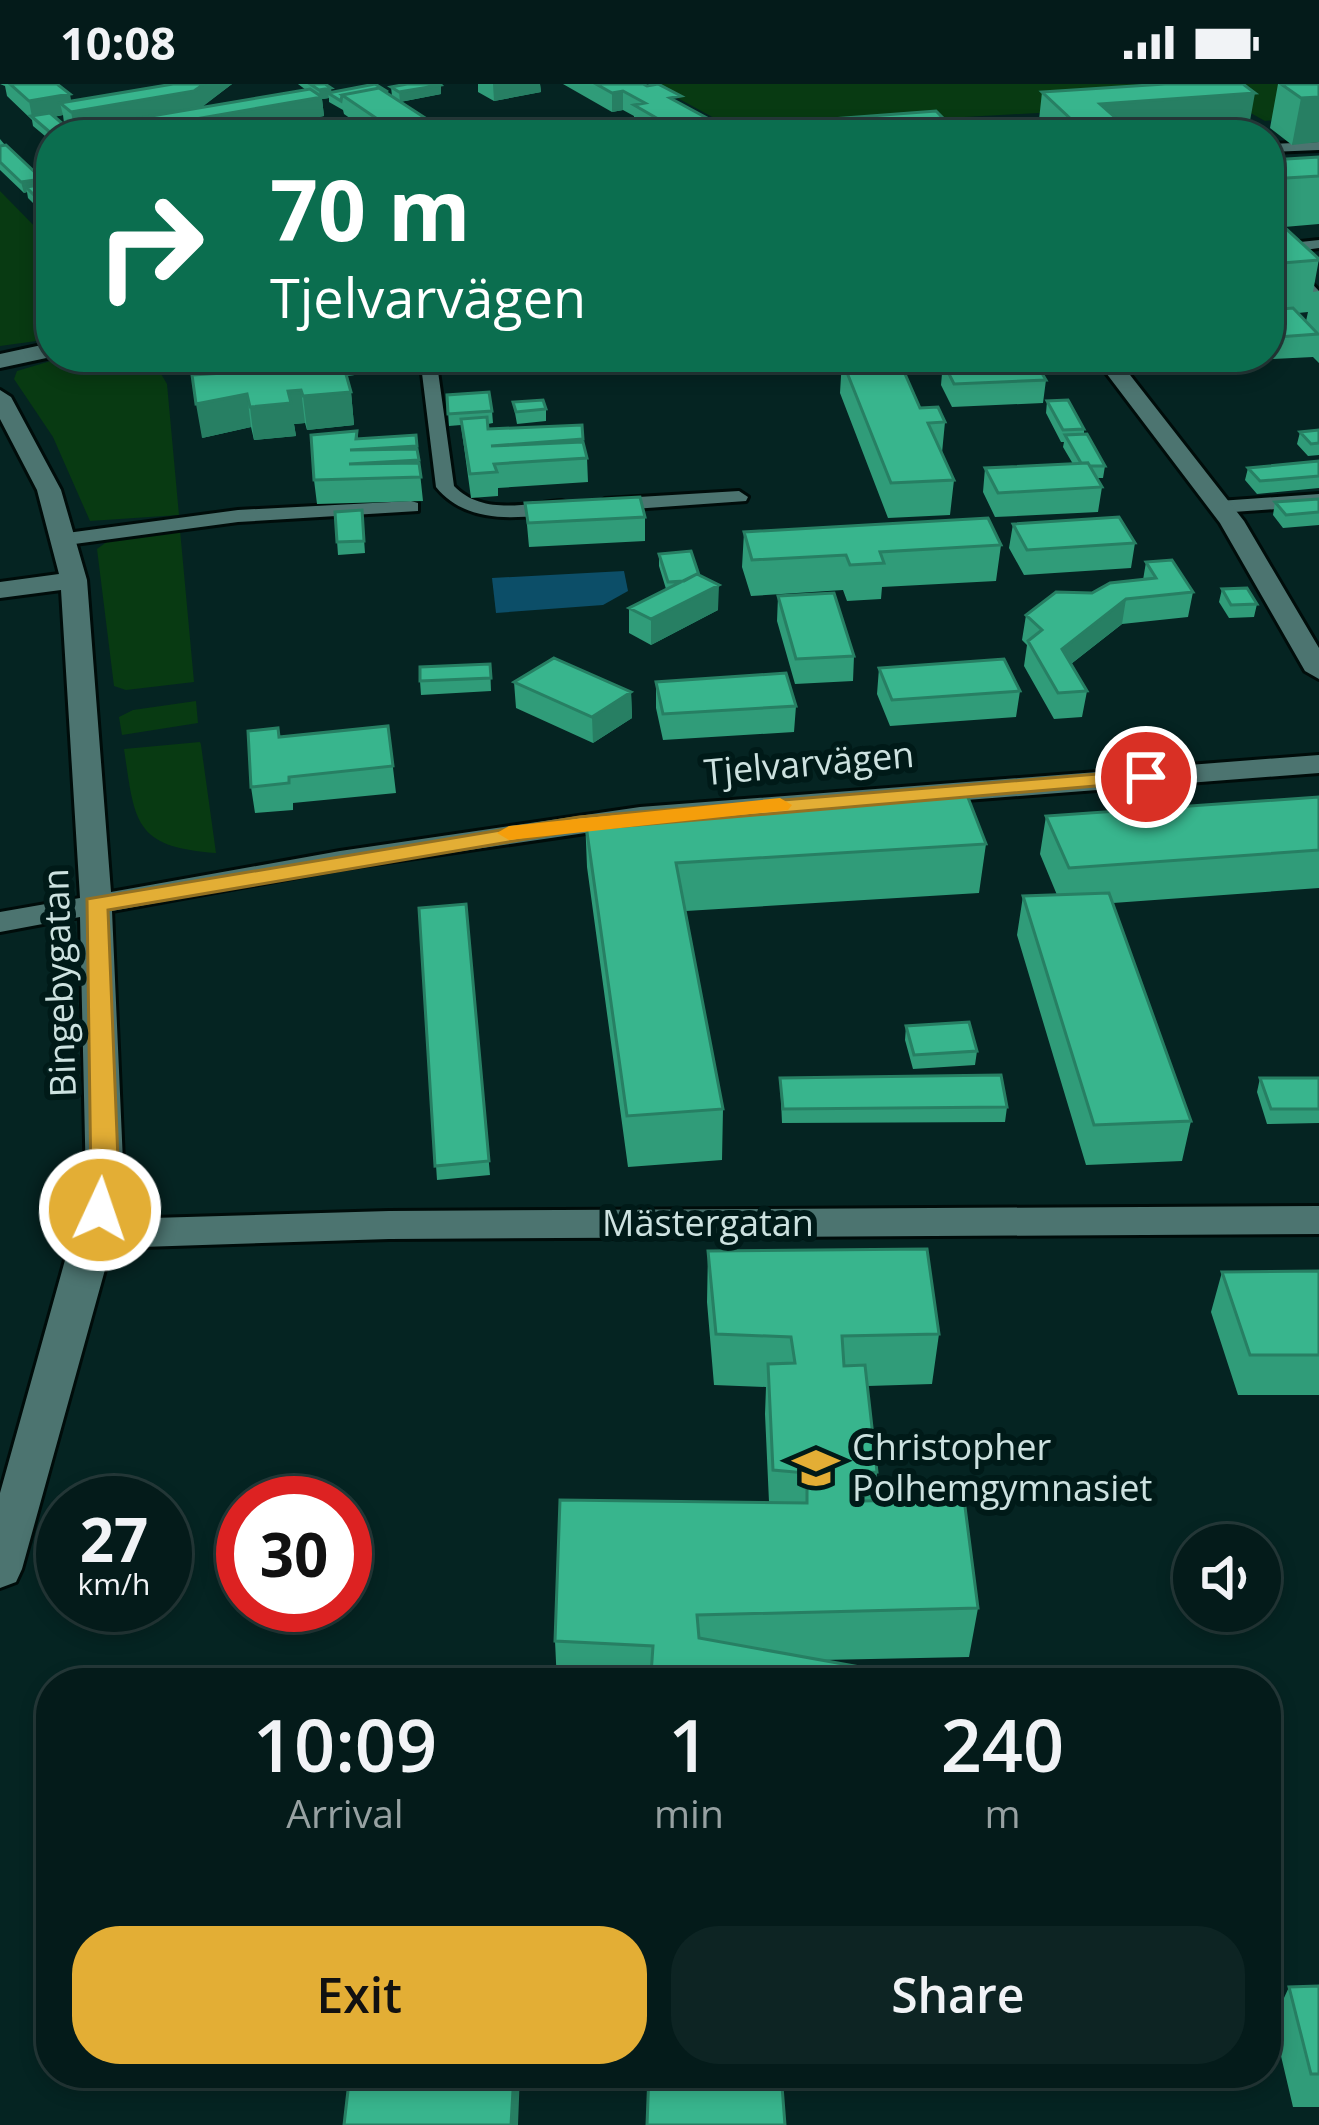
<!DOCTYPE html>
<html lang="en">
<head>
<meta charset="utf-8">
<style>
	:root { --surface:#041b1a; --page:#0d2423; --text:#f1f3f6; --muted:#97a1a2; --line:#253939; --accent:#e3ae35 }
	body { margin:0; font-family:"Open Sans",sans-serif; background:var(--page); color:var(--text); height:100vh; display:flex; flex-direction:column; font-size:45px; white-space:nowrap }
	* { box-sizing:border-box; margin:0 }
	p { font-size:39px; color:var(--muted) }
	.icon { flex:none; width:66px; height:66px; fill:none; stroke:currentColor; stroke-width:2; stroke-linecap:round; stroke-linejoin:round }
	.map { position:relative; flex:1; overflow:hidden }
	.drawer { position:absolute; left:36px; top:1584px; width:1245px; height:420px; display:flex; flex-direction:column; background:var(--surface); border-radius:48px; box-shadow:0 6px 18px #0003,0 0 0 3px var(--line) }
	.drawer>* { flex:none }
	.guide { position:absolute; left:36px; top:36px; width:1248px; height:252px; border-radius:48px; box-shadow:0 6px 18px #0003,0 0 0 3px var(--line); background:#0b6e4f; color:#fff; overflow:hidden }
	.fabs { position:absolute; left:1173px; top:1440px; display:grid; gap:24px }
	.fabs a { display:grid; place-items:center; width:108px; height:108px; border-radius:50%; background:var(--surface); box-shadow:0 6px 18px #0003,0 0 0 3px var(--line); font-size:60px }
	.speed { position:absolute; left:36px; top:1392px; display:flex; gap:24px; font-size:60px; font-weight:700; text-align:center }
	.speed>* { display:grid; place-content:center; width:156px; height:156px; border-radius:50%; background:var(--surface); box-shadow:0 6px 18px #0003,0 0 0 3px var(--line); line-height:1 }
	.speed small { font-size:30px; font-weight:400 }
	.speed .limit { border:18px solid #d22; background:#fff; color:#111 }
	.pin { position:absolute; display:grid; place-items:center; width:102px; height:102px; color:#fff; margin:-51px; border:6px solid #fff; border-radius:50%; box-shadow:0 3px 12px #0007 }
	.me { position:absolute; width:132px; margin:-66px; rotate:3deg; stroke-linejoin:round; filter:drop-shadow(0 0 9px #0008) }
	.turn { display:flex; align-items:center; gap:42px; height:252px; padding:0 36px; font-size:54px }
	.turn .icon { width:156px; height:156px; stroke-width:2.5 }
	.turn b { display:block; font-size:84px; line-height:102px }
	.eta { display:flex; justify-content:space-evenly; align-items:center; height:204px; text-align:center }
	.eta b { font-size:72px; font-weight:600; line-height:84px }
	.primary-button { display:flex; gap:24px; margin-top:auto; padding:24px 36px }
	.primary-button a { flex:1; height:138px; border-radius:48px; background:var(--accent); color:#111; font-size:48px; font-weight:600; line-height:138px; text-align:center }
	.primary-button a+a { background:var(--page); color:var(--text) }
	.status { display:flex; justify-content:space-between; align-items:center; height:84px; padding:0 60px; background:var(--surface); direction:ltr }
	.status svg { height:33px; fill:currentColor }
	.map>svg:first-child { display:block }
	.green { fill:#083a12 }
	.water { fill:#0c4e68 }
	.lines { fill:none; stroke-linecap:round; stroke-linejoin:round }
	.lane-casing { stroke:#000c0a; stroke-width:6 }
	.street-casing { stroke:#000c0a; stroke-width:6 }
	.lane { fill:#4c7470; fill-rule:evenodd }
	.street { fill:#4c7470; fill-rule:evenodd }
	.wall { fill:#309c79; fill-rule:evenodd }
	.shaded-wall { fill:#277f63 }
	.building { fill:#38b58d; stroke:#277f63; stroke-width:3 }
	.route { fill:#e3ae35; stroke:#947122; stroke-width:3 }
	.slow { fill:#f59e0b }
	.labels { text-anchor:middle; stroke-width:12; stroke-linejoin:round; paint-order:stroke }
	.street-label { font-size:36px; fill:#cde2e0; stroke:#001a18 }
	.poi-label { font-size:36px; fill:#cde2e0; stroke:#001a18; text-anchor:start }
</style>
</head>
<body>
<div class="status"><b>10:08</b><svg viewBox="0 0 49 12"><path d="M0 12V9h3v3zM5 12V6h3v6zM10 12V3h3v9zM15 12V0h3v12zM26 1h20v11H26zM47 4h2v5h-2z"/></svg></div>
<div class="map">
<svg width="1319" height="2041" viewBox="0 0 1319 2041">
	<rect width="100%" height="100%" fill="#052422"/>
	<path class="green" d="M652,0H1319V32L1265,37L1231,18L736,46Z
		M0,107L51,159V255L0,262Z
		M64,273H151L167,300L179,431L90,437L53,353L14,295L17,287Z
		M180,446L194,598L126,606L114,602L97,465L108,457Z
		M196,617L198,639L122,651L119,633L133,626Z
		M200,658L201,661L216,769C134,763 135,739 124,665Z"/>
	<path class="water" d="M624,487L628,507L603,521L496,529L492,494Z"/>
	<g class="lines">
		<g class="lane-casing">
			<path id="lane" d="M1319,58V66L1269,68V60Z
				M1319,156V164L1283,169L1319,207V221L1269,172L1272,161Z
				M420,273H436L454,402C482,431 524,420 561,417L568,419V427C523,435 467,442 436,403Z
				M739,407L748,413L746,417L605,427L596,421L605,415Z
				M1319,410V422L1219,429L1210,423L1219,417Z
				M411,417L418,419V427L238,438L67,461L57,455L67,449L238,426Z"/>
		</g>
		<g class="street-casing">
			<path id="street" d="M51,259V273L0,284V270Z
				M1094,273H1116L1244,437L1319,564V595L1305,587L1220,439Z
				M0,306L11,313L61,406L87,496L111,808L340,767L640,723L1319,671V689L640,741L340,785L112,827L124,1101L118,1135L389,1127L1319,1122V1150L389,1155L111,1164L22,1485L16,1498L0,1504V1409L86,1101L80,833L0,848V828L80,814L61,506L0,514V498L59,490L37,406L0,335Z"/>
		</g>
		<use href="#lane" class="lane"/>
		<use href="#street" class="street"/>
	</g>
	<path class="wall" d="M0,0H57L71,17L173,0H232L200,24L306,6L298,0H325L331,4V8L388,10L392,12L391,3L441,10L400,18L436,41L467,51H374L344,30L343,26L329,18V14L322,15L324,32L220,51H130L128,38L75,48L64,39L63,31L54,33L71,51H51V57L33,42L32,36L7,12L5,2Z
		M478,0H540L541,8L494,17L478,8Z
		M563,0H643L716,39V51H652L634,41V32L623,26L612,28Z
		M1278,0H1319L1292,61L1270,44Z
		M1042,8L1250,37L1129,46L1135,51H1054L1039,36Z
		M982,38L1016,51H984L981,48Z
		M0,55L5,61L42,95L43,100L51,104V137L28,114L27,108L24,109L0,86Z
		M1319,73V140L1284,143L1319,175L1313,208L1319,207V279L1313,273L1273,275L1269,270V76ZM1308,228L1306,237L1298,229Z
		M296,273H371L372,289L346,292L351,308L354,341L307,346L305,339L294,340L296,352L254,356L251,343L202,354L298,285Z
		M833,273H885L834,276Z
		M842,276L945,338L942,369L954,396L950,431L888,434L840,309Z
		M943,278L1046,296L1043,319L952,323L941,301Z
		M447,311L492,327L493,339L488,340V345L582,341L583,359L587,374L588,398L498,404V412L471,414L461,341L449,342Z
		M1047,317L1084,345V350L1105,382L1103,394H1096L1102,403L1098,428L995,433L983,408L985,384L1073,380L1063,363L1064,358H1061L1046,329Z
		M513,318L546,325V337L517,340Z
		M1319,346V371L1308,372L1297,360L1300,348Z
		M357,347L358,355L416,351L423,417L317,420L314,396Z
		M1319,377V404L1257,410L1245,396L1248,384Z
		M1319,415V441L1283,444L1273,431L1275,418Z
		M525,419L645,433V457L529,463Z
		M362,426L365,469L338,471L335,428Z
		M1013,440L1135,459L1131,484L1024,491L1009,464Z
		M744,448L1001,461L996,497L882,503L881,515L847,517L843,506L751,512L742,483Z
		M659,470L699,491L718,526L651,561L629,549V524L666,505L659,482Z
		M1146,478L1193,508L1188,533L1122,540L1071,580L1087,607L1082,633L1054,635L1024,582L1027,561L1022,556L1026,531L1143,496Z
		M1222,505L1257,520L1254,533L1229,534L1219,518Z
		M778,512L854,572L853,597L795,600L777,537Z
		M490,580L491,607L421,611L420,597Z
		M879,584L1020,607L1016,633L890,642L877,610Z
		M514,598L631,608L632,634L593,659L516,624Z
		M656,598L796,622L794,648L663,656L656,624Z
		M388,642L396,709L293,719V726L255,729L251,703L279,653Z
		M1319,713V804L1113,819L1191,1037L1182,1077L1086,1081L1017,851L1023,812L1057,811L1040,770L1046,732Z
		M585,734L986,760L979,809L686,827L723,1025L722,1076L628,1083L587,783Z
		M466,820L490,1091L437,1096L419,824Z
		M906,942L977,967L975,981L913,985L905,956Z
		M780,994L1007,1023L1005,1038L782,1039Z
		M1260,994H1319V1039L1267,1040L1257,1008Z
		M708,1167L939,1250L932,1300L868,1302L877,1388L874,1417L978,1524L969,1573L822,1576L869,1599H557L555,1557L769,1418L765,1330L766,1303L714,1301L707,1218Z
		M1319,1187V1311H1238L1211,1228L1222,1188Z
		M1319,1902V2023H1293L1273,1938L1289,1903Z"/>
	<path class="shaded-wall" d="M204,0H232L197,27L75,48L71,28L60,19L63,31L36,36L32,33L29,17L70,10L73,28Z
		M493,0H540L541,8L494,17Z
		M441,1V10L400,18L399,8Z
		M331,4L332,11L328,9L329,14L322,15L324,32L220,51H139L138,45L320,14L319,6Z
		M623,7V26L612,28V9Z
		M1255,9L1250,37L1097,48L1100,20Z
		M1319,13V58L1292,61L1301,14Z
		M943,34L942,44L848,51H784V46Z
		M716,39V51H679V47Z
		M42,95L44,105L26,103L27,108L24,109L21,98Z
		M205,273H242V275L206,279Z
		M309,273H371L372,289L302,297L299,274Z
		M301,306L305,339L294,340L296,352L254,356L250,323L288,307Z
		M351,308L354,341L307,346L303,312Z
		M247,310L251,343L202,354L196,320Z
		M719,501L718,526L651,561V535Z
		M1126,515L1122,540L1058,590L1062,565Z
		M631,608L632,634L593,659L592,633Z
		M514,1989H520L518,2041H511Z"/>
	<path class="building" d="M10,0H57L70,10L29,17Z
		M173,0H204L194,7L71,28L60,19Z
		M310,0H325L331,4L319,6Z
		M375,0L388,8L379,4L342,11L341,17L328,9Z
		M407,0H440L441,1L399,8L391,3Z
		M596,0H643L647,2L658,0L681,12L670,14L716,39L679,47L634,21L645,19L623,7L612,9Z
		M1165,0H1243L1255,9L1100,20L1135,51H1088L1042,8Z
		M1281,0H1319V13L1301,14Z
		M379,4L436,41L449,39L467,51H417L410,46L398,49L342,11Z
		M310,5L322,13L138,45L128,36Z
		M936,27L943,34L784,46L778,39Z
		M50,29L70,46L52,50L31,32Z
		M1003,37L1016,51H994L982,38Z
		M6,61L42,95L21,98L0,78V62Z
		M1319,73V92L1269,95V76Z
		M46,100L51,104V128L26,103Z
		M1269,129L1319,175V176L1269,180Z
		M1293,224L1318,250L1278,253L1269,242V226Z
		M898,274L920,324L938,323L945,338L928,339L954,396L891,399L842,276Z
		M1033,274L1046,296L954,300L943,278Z
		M342,276L351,308L303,312L301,306L288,307L291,319L250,323L247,310L196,320L192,291L305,284L304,280Z
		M489,308L492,327L448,330L447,311Z
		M543,316L546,325L516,328L513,318Z
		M1068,316L1084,345L1063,346L1047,317Z
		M487,333L488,345L582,341L583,355L491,362L583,358L587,374L494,380L497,388L470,390L461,335Z
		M1319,346V359L1311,360L1300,348Z
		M357,347L356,355L416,351L417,362L350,366L417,365L419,376L349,380L419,379L421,393L314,396L311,351Z
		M1087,350L1105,382H1090L1088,379H1081L1065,351Z
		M1319,377V392L1260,397L1248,384Z
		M1088,379L1102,403L998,409L985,384Z
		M640,413L645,433L528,439L525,419Z
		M1319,415V428L1286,431L1275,418Z
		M362,426L364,457L337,458L335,428Z
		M1119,433L1135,459L1027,466L1013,440Z
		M988,434L1001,461L880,468L884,479L850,481L846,471L752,476L744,448Z
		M691,467L699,491L697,490L684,497L668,498L659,470Z
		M1172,476L1193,508L1126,515L1062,565L1087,607L1058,609L1028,557L1042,546L1026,531L1056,508L1092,509L1110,499L1156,494L1146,478Z
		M697,490L719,501L651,535L629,524Z
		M1247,504L1257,520L1231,521L1222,505Z
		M834,509L854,572L796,575L778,512Z
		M554,574L631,608L592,633L514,598Z
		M1004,575L1020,607L892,616L879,584Z
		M490,580L491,594L420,597V583Z
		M786,589L796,622L663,630L656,598Z
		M388,642L393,682L289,693V699L251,703L248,647L278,644L279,653Z
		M967,711L986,760L676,779L723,1025L627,1032L585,734Z
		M1319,713V766L1069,784L1046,732Z
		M1109,809L1191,1037L1094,1041L1023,812Z
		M466,820L489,1077L435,1082L419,824Z
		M969,938L977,967L914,971L906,942Z
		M1001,991L1007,1023L783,1025L780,994Z
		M1260,994H1319V1025H1271Z
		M927,1165L939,1250L842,1252L844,1282L865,1281L877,1388L857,1389L862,1417L964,1415L978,1524L697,1531L699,1554L871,1585L869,1599H679L680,1595L651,1591L653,1562L555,1557L560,1416L807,1419V1389L773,1386L768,1280L795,1279L791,1253L716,1250L708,1167Z
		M1319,1187V1271H1250L1222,1188Z
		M1319,1902V1990H1311L1289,1903Z
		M350,1989H514L511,2041H344Z
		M649,1989H781L785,2041H647Z"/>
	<path class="route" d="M1146,686L1154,688V697L579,746L108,826L119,1101L111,1133L100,1136L86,1126L91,1101L87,815L579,733Z"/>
	<path class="slow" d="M780,714L792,721L788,726L509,756L497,749L509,742Z"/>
	<defs>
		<g id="school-bare" transform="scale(3.6)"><path d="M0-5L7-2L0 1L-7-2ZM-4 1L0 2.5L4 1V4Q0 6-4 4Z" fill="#e3ae35" stroke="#001a18" stroke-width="2.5" paint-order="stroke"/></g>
	</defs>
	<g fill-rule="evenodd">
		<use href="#school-bare" x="816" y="1384"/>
	</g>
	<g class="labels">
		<g class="street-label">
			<text transform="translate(809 679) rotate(-5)" y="13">Tjelvarvägen</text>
			<text transform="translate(59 899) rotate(-92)" y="13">Bingebygatan</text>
			<text x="708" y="1152">Mästergatan</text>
		</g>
		<g class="poi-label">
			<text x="852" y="1376">Christopher<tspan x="852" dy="41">Polhemgymnasiet</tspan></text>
		</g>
	</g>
</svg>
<div class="fabs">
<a><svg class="icon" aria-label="sound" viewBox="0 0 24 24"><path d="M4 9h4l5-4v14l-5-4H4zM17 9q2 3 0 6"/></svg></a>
</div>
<div class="speed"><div>27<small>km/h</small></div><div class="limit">30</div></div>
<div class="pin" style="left:1146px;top:693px;background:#d93025"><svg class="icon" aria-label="arrive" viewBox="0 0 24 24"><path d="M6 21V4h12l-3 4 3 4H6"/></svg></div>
<svg class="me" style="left:100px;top:1126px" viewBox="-20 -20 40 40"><circle r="17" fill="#e3ae35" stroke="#fff" stroke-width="3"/><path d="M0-11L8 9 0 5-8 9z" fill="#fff"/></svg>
<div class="guide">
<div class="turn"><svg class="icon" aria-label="right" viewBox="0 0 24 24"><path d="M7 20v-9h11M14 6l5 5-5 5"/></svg><div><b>70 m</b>Tjelvarvägen</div></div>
</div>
<section class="drawer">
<div class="eta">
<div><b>10:09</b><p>Arrival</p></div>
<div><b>1</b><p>min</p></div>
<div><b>240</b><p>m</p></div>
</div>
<div class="primary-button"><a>Exit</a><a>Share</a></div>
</section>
</div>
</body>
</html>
